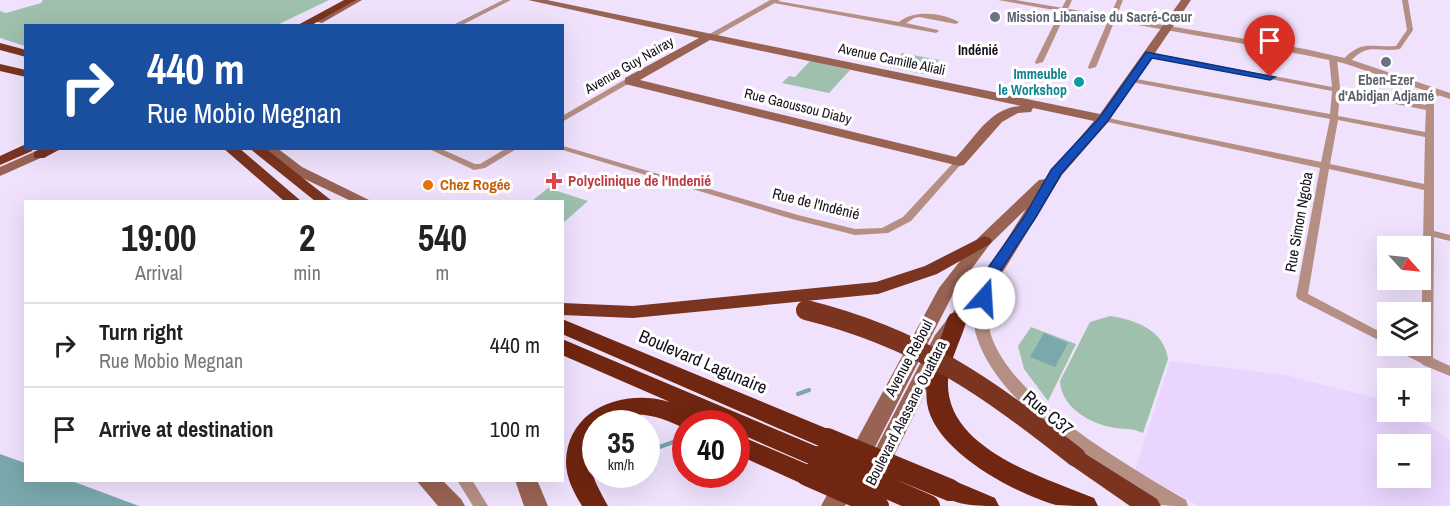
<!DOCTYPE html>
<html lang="en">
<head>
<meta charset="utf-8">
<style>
	:root { --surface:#fff; --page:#f6f6f6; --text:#222; --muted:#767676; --line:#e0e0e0 }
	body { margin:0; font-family:"Archivo Narrow",sans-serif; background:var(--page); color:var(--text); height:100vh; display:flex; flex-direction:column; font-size:22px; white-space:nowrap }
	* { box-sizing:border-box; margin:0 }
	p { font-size:20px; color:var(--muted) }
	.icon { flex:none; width:33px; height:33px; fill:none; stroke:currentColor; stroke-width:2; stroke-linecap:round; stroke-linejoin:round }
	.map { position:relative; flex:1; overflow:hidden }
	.panel { position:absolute; left:24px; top:200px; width:540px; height:282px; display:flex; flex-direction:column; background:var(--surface); border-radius:0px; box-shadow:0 6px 24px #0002 }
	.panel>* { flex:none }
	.hud { position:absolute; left:24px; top:24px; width:540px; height:126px; border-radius:0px; box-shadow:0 6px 24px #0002; background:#1a4fa0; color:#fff; overflow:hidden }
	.needle { width:39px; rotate:117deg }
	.tools { position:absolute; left:1377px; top:236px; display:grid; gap:12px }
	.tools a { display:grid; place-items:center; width:54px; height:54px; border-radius:0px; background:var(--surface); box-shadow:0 6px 24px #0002; font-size:30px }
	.speed { position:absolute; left:582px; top:410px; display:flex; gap:12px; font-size:30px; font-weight:700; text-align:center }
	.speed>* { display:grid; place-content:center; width:78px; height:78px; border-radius:50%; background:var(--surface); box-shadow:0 6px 24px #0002; line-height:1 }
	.speed small { font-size:15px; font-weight:400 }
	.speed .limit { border:9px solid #d22; background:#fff; color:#111 }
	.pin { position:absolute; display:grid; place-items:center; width:51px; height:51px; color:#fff; margin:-62px -26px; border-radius:50% 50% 50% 0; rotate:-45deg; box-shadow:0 0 6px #0007 }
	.pin .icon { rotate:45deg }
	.me { position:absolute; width:66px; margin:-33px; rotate:19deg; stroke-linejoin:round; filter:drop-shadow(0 0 4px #0008) }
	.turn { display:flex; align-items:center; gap:21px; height:126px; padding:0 24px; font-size:27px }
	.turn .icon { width:78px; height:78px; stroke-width:2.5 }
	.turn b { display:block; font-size:42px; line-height:51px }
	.eta { display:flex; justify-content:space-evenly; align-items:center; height:102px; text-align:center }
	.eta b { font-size:36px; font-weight:700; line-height:42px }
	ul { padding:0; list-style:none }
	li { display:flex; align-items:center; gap:18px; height:84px; padding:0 24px; border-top:2px solid var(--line) }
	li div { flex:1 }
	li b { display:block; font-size:22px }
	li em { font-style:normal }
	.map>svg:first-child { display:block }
	.built { fill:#ead5fe; fill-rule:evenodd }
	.green { fill:#9ec0ad }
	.water { fill:#79a8ad }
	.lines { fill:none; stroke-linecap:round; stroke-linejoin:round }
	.stream { stroke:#79a8ad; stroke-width:4 }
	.minor { fill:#b58f84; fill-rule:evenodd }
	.tertiary { fill:#b58f84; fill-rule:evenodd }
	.secondary { fill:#996354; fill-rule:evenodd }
	.trunk { fill:#7a3420; fill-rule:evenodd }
	.motorway { fill:#702610; fill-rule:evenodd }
	.trunk-bridge { stroke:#7a3420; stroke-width:20 }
	.motorway-bridge { stroke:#702610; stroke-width:22 }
	.route { fill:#154eb9; stroke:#0e3378; stroke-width:1.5 }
	.worship-dot { fill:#6b7280; stroke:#fff; stroke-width:2 }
	.culture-dot { fill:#0f9aa8; stroke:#fff; stroke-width:2 }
	.health-dot { fill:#e0444e; stroke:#fff; stroke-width:2 }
	.food-dot { fill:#e8710a; stroke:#fff; stroke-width:2 }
	.labels { text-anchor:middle; stroke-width:6; stroke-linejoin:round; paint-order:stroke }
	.far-worship-label { font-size:14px; font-weight:bold; fill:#5b616d; stroke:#fff; text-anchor:start }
	.far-neighbourhood-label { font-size:14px; font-weight:bold; fill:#16101b; stroke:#fff }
	.far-street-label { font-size:14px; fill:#16101b; stroke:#fff }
	.far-culture-label { font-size:14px; font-weight:bold; fill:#0d838f; stroke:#fff; text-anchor:end }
	.health-label { font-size:15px; font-weight:bold; fill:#be3a42; stroke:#fff; text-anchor:start }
	.food-label { font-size:15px; font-weight:bold; fill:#c56008; stroke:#fff; text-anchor:start }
	.street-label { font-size:15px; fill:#16101b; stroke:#fff }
	.near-street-label { font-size:18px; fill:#16101b; stroke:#fff }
</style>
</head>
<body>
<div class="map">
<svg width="1450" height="506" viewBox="0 0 1450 506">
	<rect width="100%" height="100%" fill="#f0e2fd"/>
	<path class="built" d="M1170,361L1285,375L1387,401L1388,411H1404L1450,440V506H1199L1135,470ZM1388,444H1420V477H1388Z"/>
	<path class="green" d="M43,0H329L277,25L26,26L25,46L0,38V11L6,13L41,3Z
		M902,53L939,60L928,75L890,67Z
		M810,61L850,70L829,93L782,83L789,76L795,77Z
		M548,188L588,201L563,223L562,201H532Z
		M1110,316C1136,320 1164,330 1168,359L1143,433C1131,427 1122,430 1110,427C1087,422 1061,406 1060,381L1090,322Z
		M1031,327L1076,344L1048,401L1024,369L1018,346Z"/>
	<path class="water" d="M1044,333L1068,343L1055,367L1030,357Z
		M0,454L25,463L26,480H69L139,506H0Z"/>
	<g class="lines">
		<path class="stream" d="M798,394L809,390
			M646,452L676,441"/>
		<path class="minor" d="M503,0H511L460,26H451Z
			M772,0L899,22C914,9 943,13 959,22L956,24L919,17L914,18L906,23L938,30L939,31L936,33L774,3L772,2Z
			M1066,0H1072L1043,62L1036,64L1035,62Z
			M1117,0H1123L1096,67L1089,69L1088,67Z
			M1402,0H1408L1413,30L1400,49C1376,53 1368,41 1349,63H1343L1342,61C1361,39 1371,48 1396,46L1407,30Z
			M1147,52L1332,87L1329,58L1333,56L1337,58L1340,88L1426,105L1427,95L1436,90H1442V94L1434,98V231L1450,235V241L1434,237L1433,358L1450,366V376L1423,365L1421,363L1391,348L1389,345H1406L1421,352L1424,190L1329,169L1308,294L1388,336V345L1298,299L1296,296L1320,168L1103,121L1099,119L1103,117L1321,162L1330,119L1131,82L1127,80L1131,78L1330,114L1332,91L1150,56H1147ZM1340,93L1426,110L1425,132L1338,116ZM1338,120L1425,137L1424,184L1330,164Z
			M626,79L633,81L562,122V116Z
			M563,146L798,215L855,229L882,228L903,217L956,160H962L963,162L911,221L888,233L855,235L792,219L556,148H562Z
			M427,148H439L475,164H480L507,148H518L485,168L474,170Z
			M457,480H472L488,506H473Z"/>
		<path class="tertiary" d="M770,0H780L713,38L706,36Z
			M998,0H1016L1305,49L1349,59L1450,93V99L1343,63L1305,55Z
			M988,274L995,279C991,297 985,319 992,338C1015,402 1129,466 1186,500L1188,506C1180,506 1169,506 1161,505C1145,498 1129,485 1115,475C1066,442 997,397 977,338C970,319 977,297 981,279Z"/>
		<path class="secondary" d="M350,0H362L322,23L313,21Z
			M528,0H547L1100,114L1181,0H1191L1108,122L1062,175L1006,267L950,343L883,478L875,480L867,478L864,471L935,335L994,260L1026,209L990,244L953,294L845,506H821L939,288L978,238L1039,180L1045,179L1094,121L1033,108L1031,112L1018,113L1002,122L964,165L959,166L625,84V78L699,38ZM710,40L1021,106C990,107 975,138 956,157L640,80Z
			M43,148L61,149L0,176V167Z
			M261,148H277L302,167L371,201H351L292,173Z
			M416,480H442L461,499L465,506H438Z
			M515,480H537L548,506H524Z"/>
		<path class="trunk" d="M344,0H356L310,26H296Z
			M0,43L26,50V57L0,50Z
			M0,64L26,70V77L0,71Z
			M26,144V148H34L32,151L0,165V156Z
			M42,148H62L44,158H34V152Z
			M223,148H239L301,201H284Z
			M249,148H265L332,201H315Z
			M984,236L990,238L992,241L990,244L937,274L878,294L633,318L562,315V303L633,306L876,282L925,266Z
			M1076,448L1157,499L1161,506H1130L1068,463L1065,457L1068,451Z"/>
		<path class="motorway" d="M957,312L964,314L967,319C962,339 949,360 948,381C945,449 1043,477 1094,498L1098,506C1085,506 1068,506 1056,505C1014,493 934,451 927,403C923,372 939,348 947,319L950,314Z
			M562,319L835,432L839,439L835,446L827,448L819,446L562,334Z
			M562,339L825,450L829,457L825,464L817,467L809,464L736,432V423H716L702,417L705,423H686V429C665,419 646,411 622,416C612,419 607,423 596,423C596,432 593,438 591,447C586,469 598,487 608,506H582C574,493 566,478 566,462C567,408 625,388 670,402L562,355Z
			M736,434L816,468L819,475L816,482L807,485L798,482L736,454Z
			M950,479L995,498L999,506C979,506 948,506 938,490L941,483Z"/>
		<path class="trunk-bridge" d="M806,310C919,338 986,386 1076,457"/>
		<path class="motorway-bridge" d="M827,439L950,490
			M817,457L929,506
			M807,475L878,506"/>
	</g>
	<path class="route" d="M1146,52L1275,77L1270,80L1152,58L1107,122L1061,174L1036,217L995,279L989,301H979L977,298L980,279L1024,217L1051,170L1100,117Z"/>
	<g class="worship-dot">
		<circle cx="995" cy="17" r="6"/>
		<circle cx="1386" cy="62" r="6"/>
	</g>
	<circle class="culture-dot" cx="1079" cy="82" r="6"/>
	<path class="health-dot" d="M551 172h6v6h6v6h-6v6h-6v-6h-6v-6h6z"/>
	<circle class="food-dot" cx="428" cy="185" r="6"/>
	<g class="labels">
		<g class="far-worship-label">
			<text x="1007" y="22">Mission Libanaise du Sacré-Cœur</text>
			<text x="1386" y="85" text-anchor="middle">Eben-Ezer<tspan x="1386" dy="16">d'Abidjan Adjamé</tspan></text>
		</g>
		<g class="far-neighbourhood-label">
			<text x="978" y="55">Indénié</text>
		</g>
		<g class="far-street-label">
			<text transform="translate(892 59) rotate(12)" y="5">Avenue Camille Aliali</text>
			<text transform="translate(629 65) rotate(-30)" y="5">Avenue Guy Nairay</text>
			<text transform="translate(798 106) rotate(14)" y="5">Rue Gaoussou Diaby</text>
		</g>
		<g class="far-culture-label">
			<text x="1067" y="79">Immeuble<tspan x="1067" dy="16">le Workshop</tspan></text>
		</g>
		<g class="health-label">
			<text x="568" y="186">Polyclinique de l'Indenié</text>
		</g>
		<g class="food-label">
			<text x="440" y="190">Chez Rogée</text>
		</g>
		<g class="street-label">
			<text transform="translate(816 204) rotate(14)" y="5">Rue de l'Indénié</text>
			<text transform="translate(1299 222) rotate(-80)" y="5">Rue Simon Ngoba</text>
			<text transform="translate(909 358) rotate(-62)" y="5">Avenue Reboul</text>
			<text transform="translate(906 413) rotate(-63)" y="5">Boulevard Alassane Ouattara</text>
		</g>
		<g class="near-street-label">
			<text transform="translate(703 362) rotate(23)" y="6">Boulevard Lagunaire</text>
			<text transform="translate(1048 413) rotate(40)" y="6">Rue C37</text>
		</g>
	</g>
</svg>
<div class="tools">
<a><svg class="needle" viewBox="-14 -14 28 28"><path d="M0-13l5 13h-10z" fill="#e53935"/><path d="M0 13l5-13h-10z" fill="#767676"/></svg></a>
<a><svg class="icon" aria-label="layers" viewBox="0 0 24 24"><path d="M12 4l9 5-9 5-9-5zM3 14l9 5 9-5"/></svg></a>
<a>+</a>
<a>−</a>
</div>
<div class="speed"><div>35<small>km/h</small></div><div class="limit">40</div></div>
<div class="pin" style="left:1270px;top:77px;background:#d93025"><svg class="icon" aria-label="arrive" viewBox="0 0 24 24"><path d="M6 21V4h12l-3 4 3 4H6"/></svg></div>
<svg class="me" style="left:984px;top:298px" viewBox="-20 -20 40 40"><circle r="19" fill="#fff"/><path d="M0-13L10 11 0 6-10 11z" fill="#154eb9"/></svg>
<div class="hud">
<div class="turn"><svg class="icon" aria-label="right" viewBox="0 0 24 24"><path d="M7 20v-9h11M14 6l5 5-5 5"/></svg><div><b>440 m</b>Rue Mobio Megnan</div></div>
</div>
<section class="panel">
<div class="eta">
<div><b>19:00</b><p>Arrival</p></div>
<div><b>2</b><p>min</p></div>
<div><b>540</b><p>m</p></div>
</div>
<ul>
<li><svg class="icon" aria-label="right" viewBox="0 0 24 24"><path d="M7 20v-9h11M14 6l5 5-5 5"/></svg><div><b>Turn right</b><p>Rue Mobio Megnan</p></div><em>440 m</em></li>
<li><svg class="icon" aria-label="arrive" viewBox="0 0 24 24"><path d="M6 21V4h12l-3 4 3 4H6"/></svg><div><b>Arrive at destination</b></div><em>100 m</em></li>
</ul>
</section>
</div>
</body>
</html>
